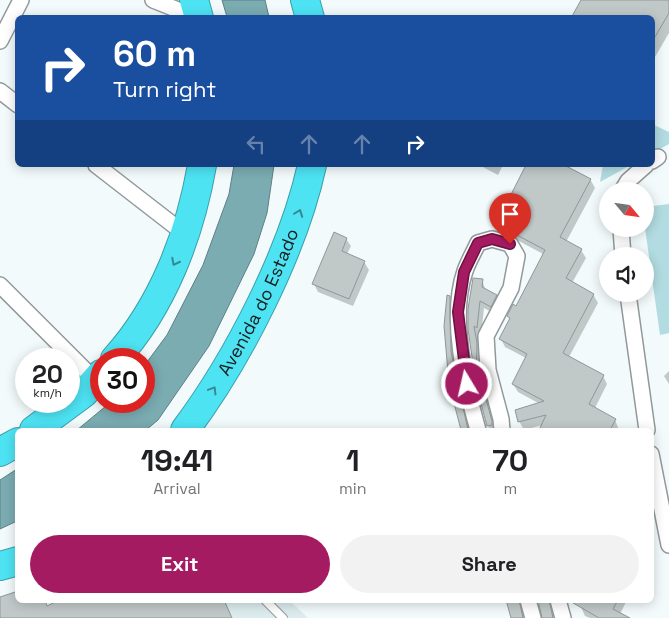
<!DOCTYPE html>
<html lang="en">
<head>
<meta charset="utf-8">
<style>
	:root { --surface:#fff; --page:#f2f2f2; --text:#202124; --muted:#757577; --accent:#a51b62 }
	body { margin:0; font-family:"Space Grotesk",sans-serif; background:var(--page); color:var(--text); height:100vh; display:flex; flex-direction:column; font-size:19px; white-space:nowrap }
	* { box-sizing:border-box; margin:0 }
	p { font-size:16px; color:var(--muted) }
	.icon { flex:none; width:28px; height:28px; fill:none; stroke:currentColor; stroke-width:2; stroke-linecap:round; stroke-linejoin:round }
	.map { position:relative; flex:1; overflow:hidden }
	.sheet { position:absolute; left:15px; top:428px; width:639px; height:175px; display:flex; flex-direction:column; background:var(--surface); border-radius:8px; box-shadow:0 2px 12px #0003 }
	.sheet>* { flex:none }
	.hud { position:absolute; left:15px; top:15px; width:640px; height:152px; border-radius:8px; box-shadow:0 2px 12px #0003; background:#1a4fa0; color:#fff; overflow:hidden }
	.needle { width:32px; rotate:119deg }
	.fabs { position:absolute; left:599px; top:182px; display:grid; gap:10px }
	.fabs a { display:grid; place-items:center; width:55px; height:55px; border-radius:50%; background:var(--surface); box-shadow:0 2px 12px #0003; font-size:25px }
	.speed { position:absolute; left:15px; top:348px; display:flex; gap:10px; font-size:25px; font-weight:700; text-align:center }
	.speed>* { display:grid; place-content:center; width:65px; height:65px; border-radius:50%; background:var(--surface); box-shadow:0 2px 12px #0003; line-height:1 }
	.speed small { font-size:12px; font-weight:400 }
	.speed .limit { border:8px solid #d22; background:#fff; color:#111 }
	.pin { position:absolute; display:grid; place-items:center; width:42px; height:42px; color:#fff; margin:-51px -21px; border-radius:50% 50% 50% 0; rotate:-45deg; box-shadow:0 0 5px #0007 }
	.pin .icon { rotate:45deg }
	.me { position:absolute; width:55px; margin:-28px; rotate:351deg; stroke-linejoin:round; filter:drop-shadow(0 0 4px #0008) }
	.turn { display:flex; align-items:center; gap:18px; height:105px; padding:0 15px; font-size:22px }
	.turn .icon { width:65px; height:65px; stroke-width:2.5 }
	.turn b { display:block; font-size:35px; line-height:42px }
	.lanes { display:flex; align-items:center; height:48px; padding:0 15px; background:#0003; justify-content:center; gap:25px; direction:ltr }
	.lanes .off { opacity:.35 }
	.eta { display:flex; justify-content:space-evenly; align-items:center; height:85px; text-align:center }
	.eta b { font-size:30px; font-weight:800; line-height:35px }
	.primary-button { display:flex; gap:10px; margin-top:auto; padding:10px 15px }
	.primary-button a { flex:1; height:58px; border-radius:30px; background:var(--accent); color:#fff; font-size:20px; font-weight:800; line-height:58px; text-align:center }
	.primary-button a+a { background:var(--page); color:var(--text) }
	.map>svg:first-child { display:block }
	.built { fill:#dcecee }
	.green { fill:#b2dce1 }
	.water { fill:#7aacb2; stroke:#5d8085 }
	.shadow { fill:#0003 }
	.building { fill:#c0c8c8; stroke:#909798 }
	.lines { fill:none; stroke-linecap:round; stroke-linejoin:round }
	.lane-casing { stroke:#92999a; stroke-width:10 }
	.street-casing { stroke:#92999a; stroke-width:18 }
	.highway-casing { stroke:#3b9da8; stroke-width:30 }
	.lane { stroke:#fff; stroke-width:8 }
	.street { stroke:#fff; stroke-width:15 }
	.highway { stroke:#4de3f3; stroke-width:28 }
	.oneway { stroke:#368992 }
	.route-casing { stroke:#6b1240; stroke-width:12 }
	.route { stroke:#a51b62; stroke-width:9 }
	.labels { text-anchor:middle; stroke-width:4; stroke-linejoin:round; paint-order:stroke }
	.street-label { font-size:18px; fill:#191b1c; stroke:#fff }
</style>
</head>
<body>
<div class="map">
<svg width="669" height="618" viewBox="0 0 669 618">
	<rect width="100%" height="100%" fill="#f2fafb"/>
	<path class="built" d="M53,600H289L308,618H62Z"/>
	<path class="green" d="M652,124L669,132V144L653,153Z
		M603,165H631L600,182Z
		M669,204V333L660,335L645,228V207Z"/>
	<path class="water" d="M222,0H265L269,17H227Z
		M234,165H274L267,213L254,254L209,346L158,420L146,430H77L112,401H144V366L167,335L203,265L229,194Z
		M17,469V521L0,529V480Z"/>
	<path class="shadow" d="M583,0H669V33L655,57L652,56V18Z
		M479,165H503L498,175Z
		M528,165H571L569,169L590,179L595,188L566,242L581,250L586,258L572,283L593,294L598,303L569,357L603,376L607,384L595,408L615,420L619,430H540L543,425L524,430L519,421L540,404L518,392L513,384L526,358L505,347L501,339L510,319L508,316L517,308L545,255L502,232L497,224Z
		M346,239L351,246L347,254L364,262L369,270L353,306L318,292L314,284Z
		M482,280L486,291L496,296L500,304L495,314L484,308L481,335L477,333L481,352L480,380L484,387L496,430H490L488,426L478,385L469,329Z
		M449,297L455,308L471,430H463L449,378Z
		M669,371V384L664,376Z
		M508,600H553L555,618H543L539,603L532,601L527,618H513Z
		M585,600H627L620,614L627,618H590L585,616L581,607Z"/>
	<path class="building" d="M581,0H669V13L652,42V18H571Z
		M526,165H564L591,179L560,237L582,249L566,278L594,294L563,353L604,375L589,404L616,419L610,430H539L546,415L518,422L515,410L544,401L512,384L527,354L499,339L510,318L507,316L513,304L516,306L545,250L496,224Z
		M334,232L347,238L342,251L365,261L349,299L312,284Z
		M473,278L483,279L482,287L497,295L491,307L480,301L477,328L474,326L477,343L476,385L468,329V309Z
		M447,295L450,296L451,352L468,430H461L449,384L444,326Z
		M480,378L492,421V425L487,426L476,385Z
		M18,591V600H45L47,606L59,600H224L232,618H0V597Z
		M506,600H519L523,618H511Z
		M538,600H549L553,618H542Z
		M568,600H618L613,609L630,618H599Z"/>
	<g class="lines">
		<g class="lane-casing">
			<path id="lane" d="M265,600L283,618"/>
		</g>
		<g class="street-casing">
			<path id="street" d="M153,0L198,18
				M0,41L21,0
				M0,91L18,105
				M652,161L658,157
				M96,165L185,234
				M622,191L628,181L646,165
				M621,229L623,256
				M0,285L95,380
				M628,294L647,430
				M478,430C465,384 449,317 465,271C468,262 474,252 478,243L492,239L510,244L517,256L511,288L486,336L488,370L501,419L502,430
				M651,454L669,545
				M528,600L533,618
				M558,600L563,618"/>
		</g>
		<g class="highway-casing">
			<g id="highway">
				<path d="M194,0L199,18"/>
				<path d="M305,0L310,18"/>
				<path d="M115,359C163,306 190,234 202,165"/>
				<path d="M34,430L84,393L101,374"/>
				<path id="s1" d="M185,430C238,359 293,252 312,165"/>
				<path d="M0,452L18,442"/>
				<path d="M0,566L18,561"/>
			</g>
		</g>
		<use href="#lane" class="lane"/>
		<use href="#street" class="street"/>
		<use href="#highway" class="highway"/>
	</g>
	<defs><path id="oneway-chevron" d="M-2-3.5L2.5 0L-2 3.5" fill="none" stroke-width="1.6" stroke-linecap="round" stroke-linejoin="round" transform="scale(1.25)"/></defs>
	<g class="oneway">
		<use href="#oneway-chevron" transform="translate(299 213) rotate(-69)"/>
		<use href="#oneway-chevron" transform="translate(175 262) rotate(117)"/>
		<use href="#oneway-chevron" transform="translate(213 390) rotate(-59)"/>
	</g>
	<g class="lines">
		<g class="route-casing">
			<path id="route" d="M467,384L458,312L464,272L478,243L492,239L510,244"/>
		</g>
		<use href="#route" class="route"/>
	</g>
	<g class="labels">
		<g class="street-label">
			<text dy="6" stroke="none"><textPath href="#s1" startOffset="148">Avenida do Estado</textPath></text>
		</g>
	</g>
</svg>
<div class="fabs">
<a><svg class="needle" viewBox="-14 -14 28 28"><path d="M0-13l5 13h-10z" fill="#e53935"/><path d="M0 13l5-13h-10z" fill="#757577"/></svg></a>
<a><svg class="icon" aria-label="sound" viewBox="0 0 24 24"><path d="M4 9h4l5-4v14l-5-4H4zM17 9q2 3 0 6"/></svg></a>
</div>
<div class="speed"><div>20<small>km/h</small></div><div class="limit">30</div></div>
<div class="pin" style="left:510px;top:244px;background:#d93025"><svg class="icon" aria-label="arrive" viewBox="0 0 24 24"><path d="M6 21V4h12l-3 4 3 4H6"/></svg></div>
<svg class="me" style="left:467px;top:384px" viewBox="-20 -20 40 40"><circle r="17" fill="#a51b62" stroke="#fff" stroke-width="3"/><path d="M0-11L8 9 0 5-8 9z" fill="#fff"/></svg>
<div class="hud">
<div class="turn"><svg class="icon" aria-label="right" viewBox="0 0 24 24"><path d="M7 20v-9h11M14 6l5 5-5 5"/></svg><div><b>60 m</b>Turn right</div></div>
<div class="lanes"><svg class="icon off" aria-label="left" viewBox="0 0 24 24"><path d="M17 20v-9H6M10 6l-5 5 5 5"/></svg><svg class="icon off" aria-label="ahead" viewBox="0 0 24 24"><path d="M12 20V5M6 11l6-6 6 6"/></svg><svg class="icon off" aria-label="ahead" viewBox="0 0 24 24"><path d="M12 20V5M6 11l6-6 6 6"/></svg><svg class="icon" aria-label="right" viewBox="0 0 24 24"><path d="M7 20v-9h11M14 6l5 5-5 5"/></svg></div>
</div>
<section class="sheet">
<div class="eta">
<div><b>19:41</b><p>Arrival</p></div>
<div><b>1</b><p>min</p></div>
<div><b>70</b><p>m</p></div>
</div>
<div class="primary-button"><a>Exit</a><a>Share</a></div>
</section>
</div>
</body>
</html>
